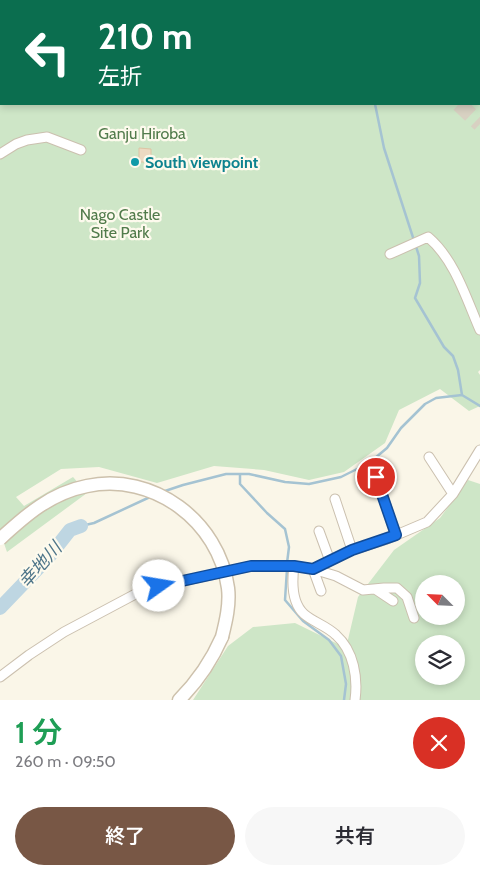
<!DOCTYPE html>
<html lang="ja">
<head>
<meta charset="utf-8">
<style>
	:root { --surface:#fff; --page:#f7f7f7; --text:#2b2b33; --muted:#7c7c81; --accent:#785745 }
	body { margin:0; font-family:Cabin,"Noto Sans JP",sans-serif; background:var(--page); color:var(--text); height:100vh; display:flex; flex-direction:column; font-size:19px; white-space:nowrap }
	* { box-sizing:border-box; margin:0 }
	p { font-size:16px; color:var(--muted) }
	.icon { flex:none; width:28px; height:28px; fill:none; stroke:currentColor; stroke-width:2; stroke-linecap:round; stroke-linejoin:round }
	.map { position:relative; height:700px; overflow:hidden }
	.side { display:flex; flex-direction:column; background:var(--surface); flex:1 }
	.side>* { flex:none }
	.banner { position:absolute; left:0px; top:0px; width:480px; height:105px; box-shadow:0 2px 8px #0003; background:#0b6e4f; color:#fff; overflow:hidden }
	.needle { width:32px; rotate:294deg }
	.tools { position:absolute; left:415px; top:575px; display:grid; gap:10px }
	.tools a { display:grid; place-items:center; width:50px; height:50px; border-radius:50%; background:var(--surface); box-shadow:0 2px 8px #0003; font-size:25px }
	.pin { position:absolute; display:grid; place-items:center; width:42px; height:42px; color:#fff; margin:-21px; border:2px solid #fff; border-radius:50%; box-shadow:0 1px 5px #0007 }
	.me { position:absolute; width:55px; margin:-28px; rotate:77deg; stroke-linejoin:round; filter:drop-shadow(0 0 4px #0008) }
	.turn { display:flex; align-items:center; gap:18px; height:105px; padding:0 15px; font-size:22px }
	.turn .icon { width:65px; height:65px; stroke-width:2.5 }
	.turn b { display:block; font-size:35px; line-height:42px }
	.round { display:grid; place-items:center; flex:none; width:52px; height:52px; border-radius:26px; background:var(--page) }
	.overview { display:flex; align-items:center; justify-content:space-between; height:85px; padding:0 15px }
	h1 { font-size:30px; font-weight:600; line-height:38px; color:#1e9e55 }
	.cta { display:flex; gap:10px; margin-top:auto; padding:10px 15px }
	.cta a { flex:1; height:58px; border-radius:30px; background:var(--accent); color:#fff; font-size:20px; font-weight:600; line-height:58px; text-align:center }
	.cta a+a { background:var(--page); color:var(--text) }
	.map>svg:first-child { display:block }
	.green { fill:#cee6c7; fill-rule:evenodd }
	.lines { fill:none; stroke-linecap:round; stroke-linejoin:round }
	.stream { stroke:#a5c3d2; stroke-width:2.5 }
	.river { stroke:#bed6e2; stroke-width:14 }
	.building { fill:#eddac2; stroke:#ddc4a4 }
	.highway-tunnel { stroke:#d8d1c2; stroke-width:16; stroke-dasharray:16 8; stroke-linecap:butt }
	.street-casing { stroke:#cbc0af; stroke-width:11 }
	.secondary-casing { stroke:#cdc1ac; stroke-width:15 }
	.street { stroke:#fff; stroke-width:9 }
	.secondary { stroke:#fff; stroke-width:12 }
	.secondary-bridge-casing { stroke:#cdc1ac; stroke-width:15; stroke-linecap:butt }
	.secondary-bridge { stroke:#fff; stroke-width:12 }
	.route-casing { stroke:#114b97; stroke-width:12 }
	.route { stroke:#1a73e8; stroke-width:9 }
	.culture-dot { fill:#0f9aa8; stroke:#fdfaed; stroke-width:2 }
	.labels { text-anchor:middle; stroke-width:4.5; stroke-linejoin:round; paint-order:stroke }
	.park-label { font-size:16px; fill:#517b4b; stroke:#fdfaed }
	.culture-label { font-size:16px; font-weight:bold; fill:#0d838f; stroke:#fdfaed; text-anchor:start }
	.water-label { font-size:18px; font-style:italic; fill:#4e7589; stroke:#fdfaed }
</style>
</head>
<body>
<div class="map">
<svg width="480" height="700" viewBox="0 0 480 700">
	<rect width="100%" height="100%" fill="#faf6e8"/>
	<path class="green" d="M0,0H480V370L478,372L480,375V406L469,411L440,389L399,410L385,443L344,472L309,480L264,470L214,466L157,483L99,467L61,469L16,497L24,506L73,477L87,493L7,552L0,532ZM1,1H479V104H1Z
		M468,480L480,484V700H193L228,646L253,627L295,623L346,648L358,597L394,550L440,518ZM424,584H456V616H424ZM424,644H456V676H424Z"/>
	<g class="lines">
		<path class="stream" d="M7,1L8,0
			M116,1V0
			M436,1L437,0
			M0,43L1,39
			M0,89H1
			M375,104L384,148L419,256L420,283L415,298L444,347L453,356L458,370L462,395
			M240,474V484L267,513L285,529L289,547L287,563
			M162,492L183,485L226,474H249L285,482L309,484L341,477L369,463L387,448L401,428L425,404L436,398L462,395L480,406
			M81,526L94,523L150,497
			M287,569L285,600L303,621L329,640L341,656L346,684L344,700"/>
		<path class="river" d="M0,608L48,558L70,530L81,526"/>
	</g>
	<path class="building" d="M139,148L151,149V162H139Z"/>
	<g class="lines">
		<path class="highway-tunnel" d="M348,0L350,1
			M459,104L480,124"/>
		<g class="street-casing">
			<path id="street" d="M0,154L16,144L27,140L47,137L81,150
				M390,254L428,237C455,260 466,298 480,330
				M429,457L453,494
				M376,477L396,535
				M335,499L352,550
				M319,531L330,561
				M294,566C292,581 291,602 304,614C313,622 327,626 336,635C354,651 358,678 355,700
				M313,569L336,576L363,590L384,588H397L407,597L414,618
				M313,569L321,591
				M375,589L393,601
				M0,677L29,655L64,632L143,590L251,566H294L313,569L352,550L387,539L427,522L453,494L480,450"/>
		</g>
		<g class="secondary-casing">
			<path id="secondary" d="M179,700C198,681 211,662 222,637"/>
		</g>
		<use href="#street" class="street"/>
		<use href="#secondary" class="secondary"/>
		<g class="secondary-bridge-casing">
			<path id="secondary-bridge" d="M0,539C26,515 51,493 87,486C153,472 219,521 228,588C230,604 226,621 222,637"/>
		</g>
		<use href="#secondary-bridge" class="secondary-bridge"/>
	</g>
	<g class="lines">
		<g class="route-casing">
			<path id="route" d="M159,586L251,566H294L313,569L352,550L396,535L376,477"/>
		</g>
		<use href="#route" class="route"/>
	</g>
	<circle class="culture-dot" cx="135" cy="162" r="5"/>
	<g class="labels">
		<g class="park-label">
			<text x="142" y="139">Ganju Hiroba</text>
			<text x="120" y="220">Nago Castle<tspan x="120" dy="18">Site Park</tspan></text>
		</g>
		<g class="culture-label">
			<text x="145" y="168">South viewpoint</text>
		</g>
		<g class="water-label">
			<text transform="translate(40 565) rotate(-48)" y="6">幸地川</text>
		</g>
	</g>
</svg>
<div class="tools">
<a><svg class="needle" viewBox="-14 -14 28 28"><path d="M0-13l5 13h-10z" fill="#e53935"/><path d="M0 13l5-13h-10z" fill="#7c7c81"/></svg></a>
<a><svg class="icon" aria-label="layers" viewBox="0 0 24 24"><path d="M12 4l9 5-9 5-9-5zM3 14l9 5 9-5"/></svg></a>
</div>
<div class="pin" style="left:376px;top:477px;background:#d93025"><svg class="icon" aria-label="arrive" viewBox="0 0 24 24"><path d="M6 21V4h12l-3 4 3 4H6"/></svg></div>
<svg class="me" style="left:159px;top:586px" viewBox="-20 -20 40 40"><circle r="19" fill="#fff"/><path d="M0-13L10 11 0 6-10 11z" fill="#1a73e8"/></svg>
<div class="banner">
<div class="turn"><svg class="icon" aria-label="left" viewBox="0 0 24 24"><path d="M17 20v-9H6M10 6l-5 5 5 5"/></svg><div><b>210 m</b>左折</div></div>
</div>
</div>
<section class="side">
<div class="overview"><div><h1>1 分</h1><p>260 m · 09:50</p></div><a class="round" style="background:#d93025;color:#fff"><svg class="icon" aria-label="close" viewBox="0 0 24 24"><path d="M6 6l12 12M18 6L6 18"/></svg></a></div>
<div class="cta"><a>終了</a><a>共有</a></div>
</section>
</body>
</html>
